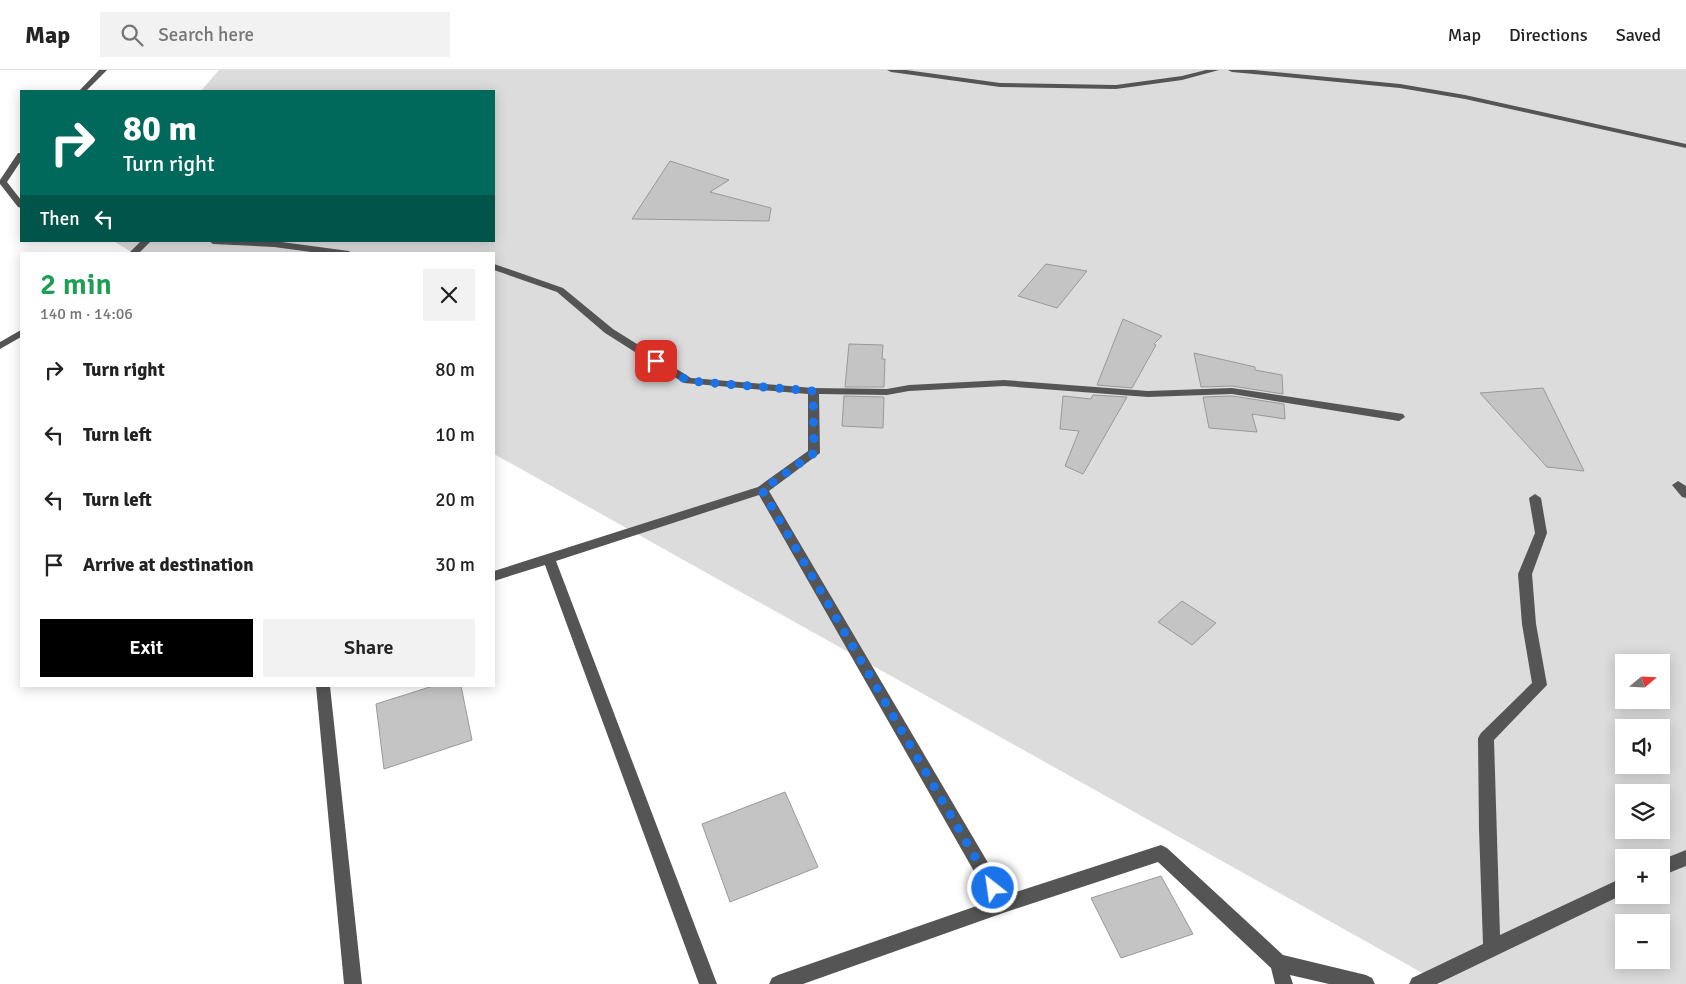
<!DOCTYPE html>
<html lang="en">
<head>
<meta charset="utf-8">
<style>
	:root { --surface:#fff; --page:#f2f2f2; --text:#222; --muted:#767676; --line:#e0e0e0; --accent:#000 }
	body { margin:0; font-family:Signika,sans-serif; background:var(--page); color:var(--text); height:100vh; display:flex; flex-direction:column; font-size:19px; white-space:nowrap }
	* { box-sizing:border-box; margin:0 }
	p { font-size:16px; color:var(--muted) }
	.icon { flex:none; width:28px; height:28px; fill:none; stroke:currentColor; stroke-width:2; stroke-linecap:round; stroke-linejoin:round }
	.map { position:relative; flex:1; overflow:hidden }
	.sheet { position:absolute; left:20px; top:182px; width:475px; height:435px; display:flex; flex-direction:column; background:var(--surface); border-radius:0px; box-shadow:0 2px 12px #0003 }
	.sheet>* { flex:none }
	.banner { position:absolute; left:20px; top:20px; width:475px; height:152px; border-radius:0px; box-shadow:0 2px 12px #0003; background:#00695c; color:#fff; overflow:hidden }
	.needle { width:32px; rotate:71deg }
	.controls { position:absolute; left:1615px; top:584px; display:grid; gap:10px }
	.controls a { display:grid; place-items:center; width:55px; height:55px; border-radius:0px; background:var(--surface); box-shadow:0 2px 12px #0003; font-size:25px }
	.pin { position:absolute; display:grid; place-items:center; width:42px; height:42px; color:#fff; margin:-21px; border-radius:10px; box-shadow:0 2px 8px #0006 }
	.me { position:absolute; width:55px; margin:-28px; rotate:330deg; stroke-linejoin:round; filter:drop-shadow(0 0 4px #0008) }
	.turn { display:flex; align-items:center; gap:18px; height:105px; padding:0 20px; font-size:22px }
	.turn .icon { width:65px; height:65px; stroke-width:2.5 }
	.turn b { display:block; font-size:35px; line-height:42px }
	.then { display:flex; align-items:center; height:48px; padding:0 20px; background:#0003; gap:10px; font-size:19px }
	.round { display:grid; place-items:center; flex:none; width:52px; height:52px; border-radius:0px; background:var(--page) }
	.headline { display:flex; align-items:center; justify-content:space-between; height:85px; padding:0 20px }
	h1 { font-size:30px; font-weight:600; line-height:38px; color:#1e9e55 }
	.button { display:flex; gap:10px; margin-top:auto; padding:10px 20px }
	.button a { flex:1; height:58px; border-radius:0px; background:var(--accent); color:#fff; font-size:20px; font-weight:600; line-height:58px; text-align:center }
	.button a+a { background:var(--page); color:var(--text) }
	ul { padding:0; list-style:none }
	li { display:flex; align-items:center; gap:15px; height:65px; padding:0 20px }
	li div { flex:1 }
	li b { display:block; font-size:19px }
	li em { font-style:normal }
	header { display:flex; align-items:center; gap:30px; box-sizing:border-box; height:70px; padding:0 25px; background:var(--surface); border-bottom:1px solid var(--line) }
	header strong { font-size:24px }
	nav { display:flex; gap:28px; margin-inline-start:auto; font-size:18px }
	.search { width:350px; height:45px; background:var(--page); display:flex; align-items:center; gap:12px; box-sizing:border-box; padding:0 18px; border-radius:0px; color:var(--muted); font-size:19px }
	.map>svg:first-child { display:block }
	.green { fill:#dcdcdc; fill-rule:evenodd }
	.building { fill:#c4c4c4; stroke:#999 }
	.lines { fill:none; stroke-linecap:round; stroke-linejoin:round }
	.minor { fill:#555; fill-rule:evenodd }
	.route { stroke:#1a73e8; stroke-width:9; stroke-dasharray:0 16.2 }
</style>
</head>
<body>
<header>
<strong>Map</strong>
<div class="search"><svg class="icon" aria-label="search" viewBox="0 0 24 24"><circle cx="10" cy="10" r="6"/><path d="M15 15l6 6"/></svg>Search here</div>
<nav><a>Map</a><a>Directions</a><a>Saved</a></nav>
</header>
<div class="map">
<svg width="1686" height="914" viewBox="0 0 1686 914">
	<rect width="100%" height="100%" fill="#fff"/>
	<path class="green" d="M219,0H1686V914H1442L494,384V184H135L113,171H494V21H201ZM1624,592H1661V630H1624ZM1624,658H1661V695H1624ZM1624,722H1661V760H1624ZM1624,788H1661V825H1624ZM1624,852H1661V890H1624Z"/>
	<path class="building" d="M670,91L729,110L710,122L771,138L769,151L632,149Z
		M1046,194L1087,201L1057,238L1018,226Z
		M1123,249L1162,266L1154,274L1156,275L1132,318L1097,315Z
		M849,274L883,275L882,289H885L884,317H845Z
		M1194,283L1255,297V300L1282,305L1283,324L1232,316L1201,317Z
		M1543,318L1584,401L1547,397L1480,323Z
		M1093,325L1127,327L1083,404L1065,396L1079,361L1060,359L1063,326L1091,329Z
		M844,326L884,327L883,358L842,356Z
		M1232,326L1284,334L1285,349L1252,344L1257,362L1209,358L1203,327Z
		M1182,531L1216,553L1192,575L1158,552Z
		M433,616H461L472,670L384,699L376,634Z
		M785,722L818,797L730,832L702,754Z
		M1161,806L1193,864L1121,888L1091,828Z"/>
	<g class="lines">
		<path class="minor" d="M99,0H107L86,21H79Z
			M887,0H906L1000,13L1116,15L1182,6L1206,0H1219L1182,10L1116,19L1000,17L891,2Z
			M1228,0H1254L1400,14L1465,25L1686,74V78L1465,29L1400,18L1232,2Z
			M18,83H21V91L7,112L21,130V138L18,137L0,114V110Z
			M141,171H151L138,184H128Z
			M209,171H274L349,181L353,184H326L274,177L213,174Z
			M494,194L563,218L613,259L691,308L813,318L887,319L909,315L1004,310L1148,321L1232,318L1403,344L1405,347L1399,351L1232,324L1148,327L1004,316L909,321L887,325L819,324L820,383L769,421L1007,825L1161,775L1167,778L1283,885L1366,905L1372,908L1375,914H1329L1290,905L1293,914H1275L1271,898L1158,792L1003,843L803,914H769L772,908L778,905L991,831L759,425L556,491L717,914H699L545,495L494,511V501L758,417L808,381V324L684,313L605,263L557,222L494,200Z
			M21,260V267L0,279V272Z
			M1678,411L1686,416V428L1682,427L1672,415Z
			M1535,424L1541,428L1547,463L1532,504L1536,554L1547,615L1494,670L1500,865L1624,807V824L1437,914H1409L1412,908L1483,874L1479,759L1478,668L1481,663L1532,613L1522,554L1518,504L1535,463L1529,428Z
			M316,616H330L362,914H344Z
			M1686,780V796L1661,806V790Z"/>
	</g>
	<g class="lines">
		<path class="route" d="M656,291L688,311L813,321L814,383L762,420L993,818"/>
	</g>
</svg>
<div class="controls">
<a><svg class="needle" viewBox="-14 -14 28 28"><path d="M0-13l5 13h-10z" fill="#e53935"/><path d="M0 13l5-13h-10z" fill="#767676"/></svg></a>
<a><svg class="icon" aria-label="sound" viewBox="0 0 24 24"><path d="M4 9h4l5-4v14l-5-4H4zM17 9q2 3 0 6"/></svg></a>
<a><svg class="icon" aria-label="layers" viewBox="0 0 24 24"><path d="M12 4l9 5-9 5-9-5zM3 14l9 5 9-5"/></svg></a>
<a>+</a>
<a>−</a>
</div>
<div class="pin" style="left:656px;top:291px;background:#d93025"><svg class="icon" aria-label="arrive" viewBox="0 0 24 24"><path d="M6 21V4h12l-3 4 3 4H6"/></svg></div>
<svg class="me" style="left:993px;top:818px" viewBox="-20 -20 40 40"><circle r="17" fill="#1a73e8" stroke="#fff" stroke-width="3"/><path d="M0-11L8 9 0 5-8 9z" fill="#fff"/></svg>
<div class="banner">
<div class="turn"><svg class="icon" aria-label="right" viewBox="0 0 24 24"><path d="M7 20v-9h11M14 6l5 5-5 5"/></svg><div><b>80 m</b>Turn right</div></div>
<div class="then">Then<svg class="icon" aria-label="left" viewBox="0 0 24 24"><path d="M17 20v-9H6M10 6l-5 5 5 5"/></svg></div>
</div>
<section class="sheet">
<div class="headline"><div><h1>2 min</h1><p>140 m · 14:06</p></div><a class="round"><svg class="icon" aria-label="close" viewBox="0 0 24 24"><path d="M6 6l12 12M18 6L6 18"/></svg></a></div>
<ul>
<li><svg class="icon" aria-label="right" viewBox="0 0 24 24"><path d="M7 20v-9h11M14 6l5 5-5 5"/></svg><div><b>Turn right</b></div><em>80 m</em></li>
<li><svg class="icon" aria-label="left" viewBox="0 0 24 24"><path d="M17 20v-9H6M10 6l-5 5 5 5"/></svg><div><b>Turn left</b></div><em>10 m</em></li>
<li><svg class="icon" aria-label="left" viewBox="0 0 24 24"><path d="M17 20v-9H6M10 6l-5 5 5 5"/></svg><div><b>Turn left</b></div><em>20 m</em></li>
<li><svg class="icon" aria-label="arrive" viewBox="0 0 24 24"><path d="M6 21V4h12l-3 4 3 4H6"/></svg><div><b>Arrive at destination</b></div><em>30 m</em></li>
</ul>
<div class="button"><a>Exit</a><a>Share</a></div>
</section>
</div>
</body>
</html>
